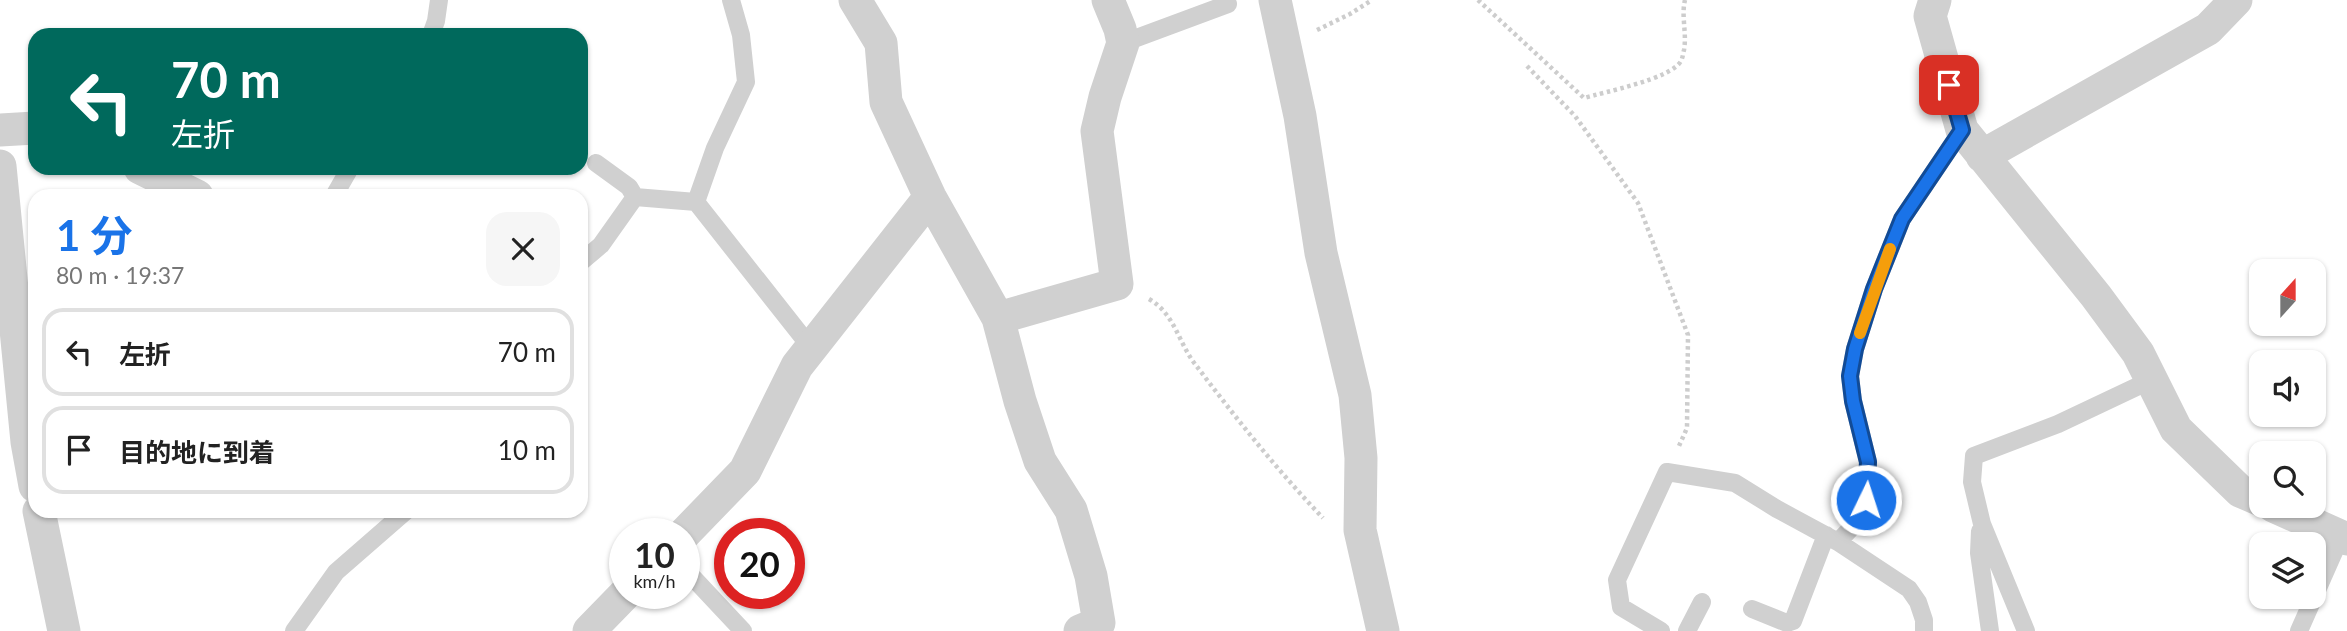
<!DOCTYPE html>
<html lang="ja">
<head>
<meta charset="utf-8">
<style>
	:root { --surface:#fff; --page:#f6f6f6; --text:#222; --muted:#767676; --line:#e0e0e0; --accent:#1a73e8 }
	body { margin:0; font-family:Lato,"Noto Sans JP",sans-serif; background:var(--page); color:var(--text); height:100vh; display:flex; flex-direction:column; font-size:26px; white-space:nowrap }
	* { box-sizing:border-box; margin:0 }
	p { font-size:23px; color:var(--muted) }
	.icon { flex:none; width:38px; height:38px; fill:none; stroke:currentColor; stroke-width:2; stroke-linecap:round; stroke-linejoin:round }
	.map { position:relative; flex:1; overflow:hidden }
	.drawer { position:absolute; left:28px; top:189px; width:560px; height:329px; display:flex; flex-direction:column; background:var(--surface); border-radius:21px; box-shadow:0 2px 5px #0004 }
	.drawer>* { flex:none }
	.top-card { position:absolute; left:28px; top:28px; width:560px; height:147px; border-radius:21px; box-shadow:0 2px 5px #0004; background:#00695c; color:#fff; overflow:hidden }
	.needle { width:46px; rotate:21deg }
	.controls { position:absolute; left:2249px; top:259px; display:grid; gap:14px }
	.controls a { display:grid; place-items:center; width:77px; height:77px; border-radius:14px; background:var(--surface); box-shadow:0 2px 5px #0004; font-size:35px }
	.speed { position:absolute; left:609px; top:518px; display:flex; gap:14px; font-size:35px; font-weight:700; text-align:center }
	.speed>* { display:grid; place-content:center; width:91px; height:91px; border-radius:50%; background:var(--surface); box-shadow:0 2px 5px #0004; line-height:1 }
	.speed small { font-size:18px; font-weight:400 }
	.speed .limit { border:10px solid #d22; background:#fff; color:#111 }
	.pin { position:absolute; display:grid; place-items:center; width:60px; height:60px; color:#fff; margin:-30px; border-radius:14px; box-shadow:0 4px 10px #0006 }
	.me { position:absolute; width:77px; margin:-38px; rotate:4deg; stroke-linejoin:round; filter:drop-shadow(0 0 5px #0008) }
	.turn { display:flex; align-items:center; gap:24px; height:147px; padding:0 28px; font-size:32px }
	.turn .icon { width:91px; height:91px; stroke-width:2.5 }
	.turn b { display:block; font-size:49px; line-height:60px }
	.round { display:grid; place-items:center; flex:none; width:74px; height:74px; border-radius:21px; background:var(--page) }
	.summary { display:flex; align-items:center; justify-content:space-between; height:119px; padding:0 28px }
	h1 { font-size:42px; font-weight:700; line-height:52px; color:var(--accent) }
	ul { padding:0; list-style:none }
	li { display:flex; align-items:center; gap:21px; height:88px; margin:0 14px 10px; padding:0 14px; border:4px solid var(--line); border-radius:21px }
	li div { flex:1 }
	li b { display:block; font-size:26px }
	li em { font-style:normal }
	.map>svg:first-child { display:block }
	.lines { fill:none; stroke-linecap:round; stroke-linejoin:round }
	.path { stroke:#cdcdcd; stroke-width:4.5; stroke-dasharray:3.5 3.5; stroke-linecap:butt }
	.lane { stroke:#d0d0d0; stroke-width:18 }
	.street { stroke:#d0d0d0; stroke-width:33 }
	.route-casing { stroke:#114b97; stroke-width:18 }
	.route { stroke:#1a73e8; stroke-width:12 }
	.slow { stroke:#f59e0b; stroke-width:12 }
</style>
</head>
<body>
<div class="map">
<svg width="2347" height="631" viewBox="0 0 2347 631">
	<rect width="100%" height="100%" fill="#fff"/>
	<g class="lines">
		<path class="path" d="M1478,0L1584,98C1604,92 1671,79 1681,61C1683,57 1683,53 1684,50C1687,33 1681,16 1685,0
			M1317,30L1350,14L1372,0
			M1527,66L1575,116L1638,203L1688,335L1687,428L1679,446
			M1149,299C1175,314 1178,342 1195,364C1235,417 1277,470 1323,518"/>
		<path class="lane" d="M431,35L436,21L439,0
			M1123,43L1228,4
			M596,163L629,187L635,197
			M334,196L350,168
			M696,202L715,148L746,82L741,35L731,0
			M581,262L601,245L635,197L696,202L812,349
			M1983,528L1980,531L1979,553L1990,631
			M1838,542L1854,525L1865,500L1868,462L1853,401L1850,376L1855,349L1874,289L1902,219L1962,130
			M684,568L743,631
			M1752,609L1787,623L1793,621L1826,535
			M294,631L336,572L406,511
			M1661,631L1621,607L1617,580L1667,472L1735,483L1777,509L1838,542L1909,589L1918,602L1924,620V631
			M1687,631L1702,602
			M2026,631L1982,524L1972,482L1974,456L2058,424L2151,380
			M2299,631L2341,536"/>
		<path class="street" d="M855,0L881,43L886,102L930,197L998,318L1117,284L1097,131L1105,97L1123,43L1120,29L1108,0
			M1275,0L1300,116L1321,253L1355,395L1361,458L1360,530L1383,631
			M1935,0L1930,16L1962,130L2096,296L2138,353L2176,429L2240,491L2261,500
			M0,130L35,128
			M1982,156L2208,29L2236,0
			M0,166L27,442L35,486
			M140,168L197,196
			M998,318L1020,401L1040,461L1071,510L1091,576L1099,623L1080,631
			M2273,506L2347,539
			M39,511L64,631
			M684,534L745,471L797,366L930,197
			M589,631L626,593"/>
	</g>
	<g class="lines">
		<g class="route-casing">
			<path id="route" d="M1866,500L1868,462L1853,401L1850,376L1855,349L1874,289L1902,219L1962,130L1949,85"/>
		</g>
		<use href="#route" class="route"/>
		<path class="slow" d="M1860,333L1890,249"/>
	</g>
</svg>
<div class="controls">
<a><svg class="needle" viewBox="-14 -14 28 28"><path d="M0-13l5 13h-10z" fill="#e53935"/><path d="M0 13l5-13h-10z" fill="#767676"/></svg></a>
<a><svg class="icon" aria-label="sound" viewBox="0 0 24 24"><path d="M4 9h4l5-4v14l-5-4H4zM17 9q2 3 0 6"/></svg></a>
<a><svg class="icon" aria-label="search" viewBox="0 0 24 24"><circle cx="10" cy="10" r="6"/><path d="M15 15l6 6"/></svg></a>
<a><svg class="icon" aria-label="layers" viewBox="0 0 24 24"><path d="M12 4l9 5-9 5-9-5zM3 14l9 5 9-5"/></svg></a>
</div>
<div class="speed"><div>10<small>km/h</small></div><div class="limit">20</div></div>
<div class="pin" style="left:1949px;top:85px;background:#d93025"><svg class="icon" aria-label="arrive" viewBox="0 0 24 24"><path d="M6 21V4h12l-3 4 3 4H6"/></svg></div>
<svg class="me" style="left:1866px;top:500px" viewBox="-20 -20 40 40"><circle r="17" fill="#1a73e8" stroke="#fff" stroke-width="3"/><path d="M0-11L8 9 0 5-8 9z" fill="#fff"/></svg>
<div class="top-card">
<div class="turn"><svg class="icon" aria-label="left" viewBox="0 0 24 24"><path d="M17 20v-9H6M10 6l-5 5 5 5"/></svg><div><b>70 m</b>左折</div></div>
</div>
<section class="drawer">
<div class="summary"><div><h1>1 分</h1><p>80 m · 19:37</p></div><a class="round"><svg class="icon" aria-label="close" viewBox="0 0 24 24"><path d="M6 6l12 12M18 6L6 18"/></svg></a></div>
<ul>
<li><svg class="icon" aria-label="left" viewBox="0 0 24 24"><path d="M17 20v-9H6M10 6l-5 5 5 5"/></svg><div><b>左折</b></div><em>70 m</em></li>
<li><svg class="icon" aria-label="arrive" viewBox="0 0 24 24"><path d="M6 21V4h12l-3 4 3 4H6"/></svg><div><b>目的地に到着</b></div><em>10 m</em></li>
</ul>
</section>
</div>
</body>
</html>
